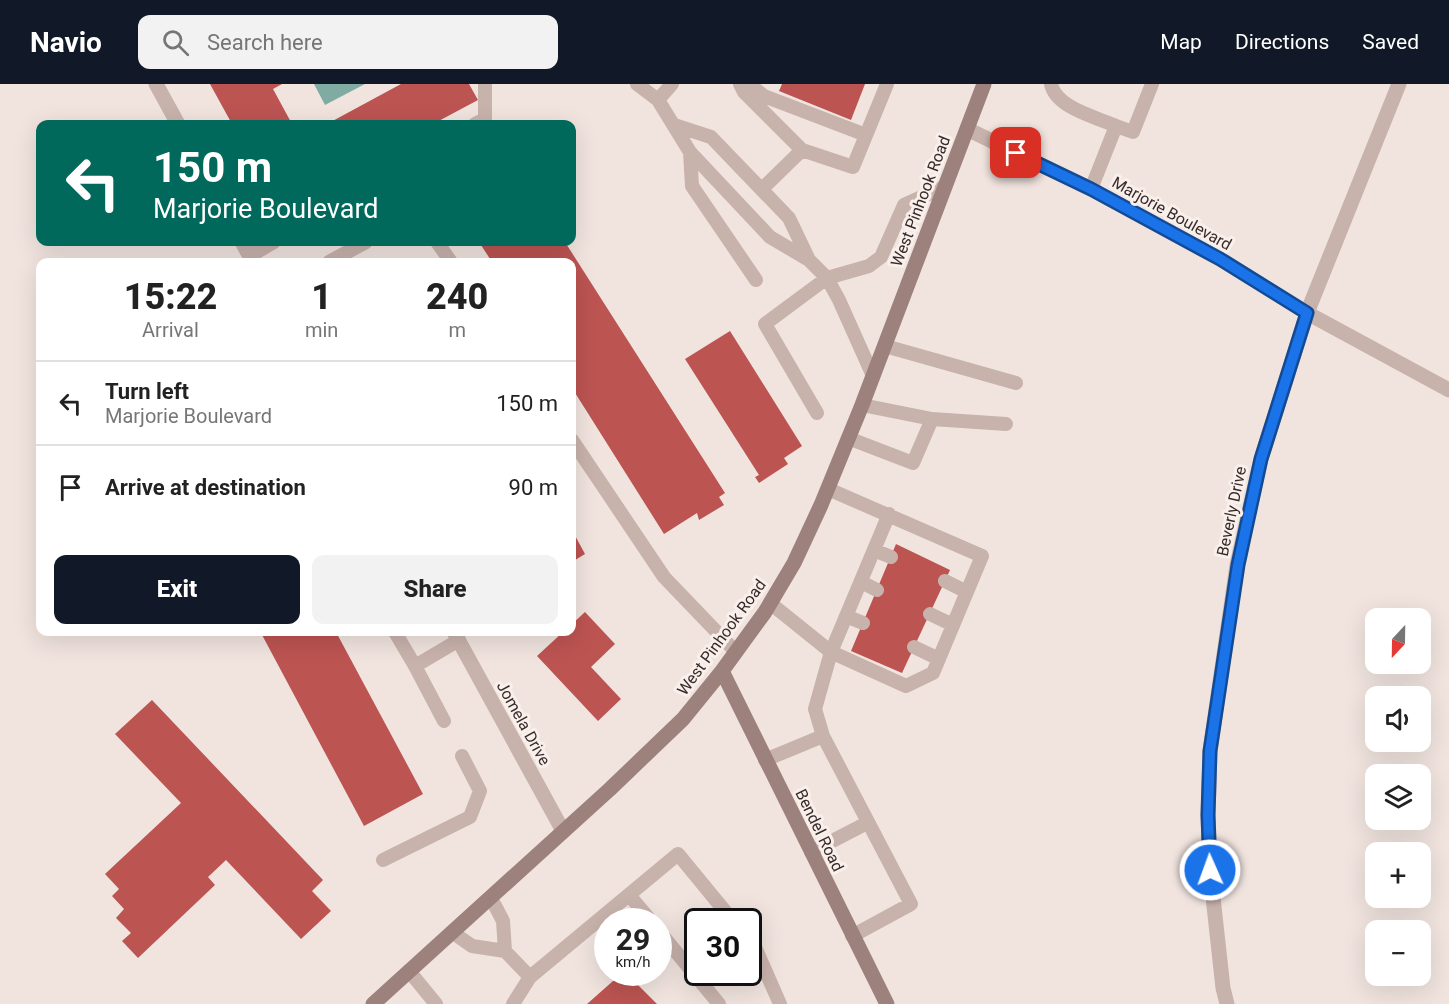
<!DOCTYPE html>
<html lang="en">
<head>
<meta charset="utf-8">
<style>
	:root { --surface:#fff; --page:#f2f2f2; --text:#222; --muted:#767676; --line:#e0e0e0; --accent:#111827 }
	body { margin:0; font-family:Roboto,sans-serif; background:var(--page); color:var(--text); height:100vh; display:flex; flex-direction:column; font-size:22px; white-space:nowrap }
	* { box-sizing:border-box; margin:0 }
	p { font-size:20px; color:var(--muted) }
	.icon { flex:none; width:33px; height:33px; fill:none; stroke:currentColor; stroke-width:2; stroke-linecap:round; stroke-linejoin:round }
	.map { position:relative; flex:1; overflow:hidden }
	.drawer { position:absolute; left:36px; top:174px; width:540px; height:378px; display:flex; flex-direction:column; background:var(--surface); border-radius:12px; box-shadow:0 6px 24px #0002 }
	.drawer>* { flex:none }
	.guide { position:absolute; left:36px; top:36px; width:540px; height:126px; border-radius:12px; box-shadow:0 6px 24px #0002; background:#00695c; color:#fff; overflow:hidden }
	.needle { width:39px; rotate:202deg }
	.fabs { position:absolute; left:1365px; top:524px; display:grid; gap:12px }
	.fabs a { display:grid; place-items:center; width:66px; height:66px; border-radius:12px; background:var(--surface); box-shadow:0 6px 24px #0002; font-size:30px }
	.speed { position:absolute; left:594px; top:824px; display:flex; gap:12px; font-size:30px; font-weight:700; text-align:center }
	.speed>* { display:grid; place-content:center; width:78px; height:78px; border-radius:50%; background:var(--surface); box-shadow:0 6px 24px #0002; line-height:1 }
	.speed small { font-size:15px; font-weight:400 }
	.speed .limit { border:3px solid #111; border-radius:9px; background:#fff; color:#111 }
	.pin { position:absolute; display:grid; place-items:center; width:51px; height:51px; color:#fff; margin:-26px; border-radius:12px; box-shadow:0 3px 9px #0006 }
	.me { position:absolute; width:66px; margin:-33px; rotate:358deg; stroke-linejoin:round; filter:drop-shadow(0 0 4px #0008) }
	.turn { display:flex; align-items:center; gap:21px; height:126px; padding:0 18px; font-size:27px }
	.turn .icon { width:78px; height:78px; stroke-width:2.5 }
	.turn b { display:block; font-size:42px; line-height:51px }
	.eta { display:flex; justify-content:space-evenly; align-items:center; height:102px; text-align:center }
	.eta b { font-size:36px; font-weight:800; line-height:42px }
	.primary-button { display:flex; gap:12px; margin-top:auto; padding:12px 18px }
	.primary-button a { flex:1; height:69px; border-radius:12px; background:var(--accent); color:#fff; font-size:24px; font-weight:800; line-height:69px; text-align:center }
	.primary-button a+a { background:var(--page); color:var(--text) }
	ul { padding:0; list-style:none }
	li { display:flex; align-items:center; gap:18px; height:84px; padding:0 18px; border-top:2px solid var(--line) }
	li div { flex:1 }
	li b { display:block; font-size:22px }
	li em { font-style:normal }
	header { display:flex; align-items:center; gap:36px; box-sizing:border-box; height:84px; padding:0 30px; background:var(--accent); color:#fff }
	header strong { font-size:28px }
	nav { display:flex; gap:33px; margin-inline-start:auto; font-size:21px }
	.search { width:420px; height:54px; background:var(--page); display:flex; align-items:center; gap:15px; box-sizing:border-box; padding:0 21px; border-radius:12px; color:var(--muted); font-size:22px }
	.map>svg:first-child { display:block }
	.water { fill:#80aba3 }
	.building { fill:#bc5452 }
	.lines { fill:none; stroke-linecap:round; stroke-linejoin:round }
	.lane { stroke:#c8b2ac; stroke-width:14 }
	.street { stroke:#c8b2ac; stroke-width:15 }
	.secondary { stroke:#9c817d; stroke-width:15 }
	.route-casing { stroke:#114b97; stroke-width:15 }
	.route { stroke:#1a73e8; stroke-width:10 }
	.labels { text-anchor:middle; stroke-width:6; stroke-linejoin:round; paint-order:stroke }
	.street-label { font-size:16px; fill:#372b2a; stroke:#f9efeb }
</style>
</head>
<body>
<header>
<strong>Navio</strong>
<div class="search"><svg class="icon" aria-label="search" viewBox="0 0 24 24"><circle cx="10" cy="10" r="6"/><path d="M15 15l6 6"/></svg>Search here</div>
<nav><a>Map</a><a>Directions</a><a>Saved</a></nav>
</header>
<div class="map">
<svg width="1449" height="920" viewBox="0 0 1449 920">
	<rect width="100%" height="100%" fill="#f1e4df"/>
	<path class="water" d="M314,0H365L325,21Z"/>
	<path class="building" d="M210,0H282L273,5L292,40H232Z
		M401,0H469L478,16L433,40H327Z
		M782,0H865L851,36L779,7Z
		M479,158H565L725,409L719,413L724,421L699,436L697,429L664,450L572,304V178H492Z
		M730,247L802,362L784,374L788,380L759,399L755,393L759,391L685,275Z
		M572,446L585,470L572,478Z
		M896,460L950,486L902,589L851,567Z
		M585,528L615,560L591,583L621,615L598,637L537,572L563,548H572V540Z
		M264,548H336L423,710L364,742L261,549Z
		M152,616L323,796L312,807L331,827L301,855L226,776L208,793L215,801L138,874L122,857L131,849L116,834L124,825L112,812L119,805L105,790L181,719L115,650Z
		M613,897L635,898L657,920H587Z"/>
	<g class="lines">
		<path class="lane" d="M637,0L658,16L690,68L770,153L809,176L827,194L839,216L873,292
			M740,0L744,8L802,66L853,83L887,0
			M749,0L764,12L866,51
			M1051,0C1056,24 1096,33 1116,42
			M658,16L672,0
			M475,40L485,35V0
			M674,41L711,53L789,134L809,176
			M690,68L692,102L756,196
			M762,105L802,66
			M1091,105L1116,42L1133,48L1152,0
			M437,158L451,178
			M250,172L274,158
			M329,178L366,158
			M885,262L1016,299
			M862,321L932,335L1006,340
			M817,329L765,240L827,194L869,182L881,173L904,121L944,103
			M848,354L913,379L932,335
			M572,356L664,493L736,568
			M874,466L891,473
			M945,497L967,508
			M861,498L877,506
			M770,519L831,568L906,602L933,589L982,472L828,405
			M930,530L953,541
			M846,532L863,539
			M395,548L415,582
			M914,563L939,575
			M444,637L415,582L459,556
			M765,676L823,652
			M811,768L867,739
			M383,776L470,733L480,707L462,672
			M629,811L651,837
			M491,814L503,837L505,867
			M658,846L719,920
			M452,848L472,862L505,867L530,893
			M852,852L911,820L823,652L815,625L831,568L889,430
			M748,855L755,863L780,920
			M409,887L436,920
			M513,920L530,893L678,770L733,837"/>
		<path class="street" d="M156,0L178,40
			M967,45L1091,105L1220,175L1307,229L1449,306
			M242,158L253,178
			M454,548L563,747
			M1227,920L1223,904L1210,786L1208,731L1210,667L1237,481L1261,375L1307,229L1399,0"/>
		<path class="secondary" d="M722,587L887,920
			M373,920L610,705L683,635L722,587L765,528L794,479L821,421L862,321L984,0"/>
	</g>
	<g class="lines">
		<g class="route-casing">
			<path id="route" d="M1016,69L1091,105L1220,175L1307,229L1261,375L1238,481L1210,667L1208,731L1210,786"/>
		</g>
		<use href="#route" class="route"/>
	</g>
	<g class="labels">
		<g class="street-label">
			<text transform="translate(920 117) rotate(-69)" y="6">West Pinhook Road</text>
			<text transform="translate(1172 129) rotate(29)" y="6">Marjorie Boulevard</text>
			<text transform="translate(1231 427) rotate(-78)" y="6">Beverly Drive</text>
			<text transform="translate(721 553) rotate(-54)" y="6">West Pinhook Road</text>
			<text transform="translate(524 639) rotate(61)" y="6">Jomela Drive</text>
			<text transform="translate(820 746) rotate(64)" y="6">Bendel Road</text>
		</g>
	</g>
</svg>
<div class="fabs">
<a><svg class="needle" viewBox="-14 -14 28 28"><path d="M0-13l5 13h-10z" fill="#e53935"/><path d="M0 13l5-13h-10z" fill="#767676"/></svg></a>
<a><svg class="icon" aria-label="sound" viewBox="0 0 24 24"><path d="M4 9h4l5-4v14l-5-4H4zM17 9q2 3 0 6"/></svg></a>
<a><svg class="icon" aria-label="layers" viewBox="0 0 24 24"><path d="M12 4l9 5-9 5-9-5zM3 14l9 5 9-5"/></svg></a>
<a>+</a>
<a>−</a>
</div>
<div class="speed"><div>29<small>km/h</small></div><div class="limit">30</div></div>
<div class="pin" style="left:1016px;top:69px;background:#d93025"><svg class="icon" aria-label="arrive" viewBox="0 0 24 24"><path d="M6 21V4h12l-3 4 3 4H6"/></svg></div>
<svg class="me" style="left:1210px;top:786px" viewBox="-20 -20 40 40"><circle r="17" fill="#1a73e8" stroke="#fff" stroke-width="3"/><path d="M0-11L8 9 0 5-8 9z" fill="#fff"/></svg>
<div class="guide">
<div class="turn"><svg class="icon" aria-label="left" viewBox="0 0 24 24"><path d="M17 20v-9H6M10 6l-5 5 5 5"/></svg><div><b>150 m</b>Marjorie Boulevard</div></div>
</div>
<section class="drawer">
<div class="eta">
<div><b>15:22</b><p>Arrival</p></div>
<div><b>1</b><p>min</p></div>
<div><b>240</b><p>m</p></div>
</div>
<ul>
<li><svg class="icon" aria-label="left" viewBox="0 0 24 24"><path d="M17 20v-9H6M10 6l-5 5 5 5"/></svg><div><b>Turn left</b><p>Marjorie Boulevard</p></div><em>150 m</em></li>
<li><svg class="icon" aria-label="arrive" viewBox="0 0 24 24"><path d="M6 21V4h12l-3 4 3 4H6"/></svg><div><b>Arrive at destination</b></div><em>90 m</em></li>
</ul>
<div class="primary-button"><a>Exit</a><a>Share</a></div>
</section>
</div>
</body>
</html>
